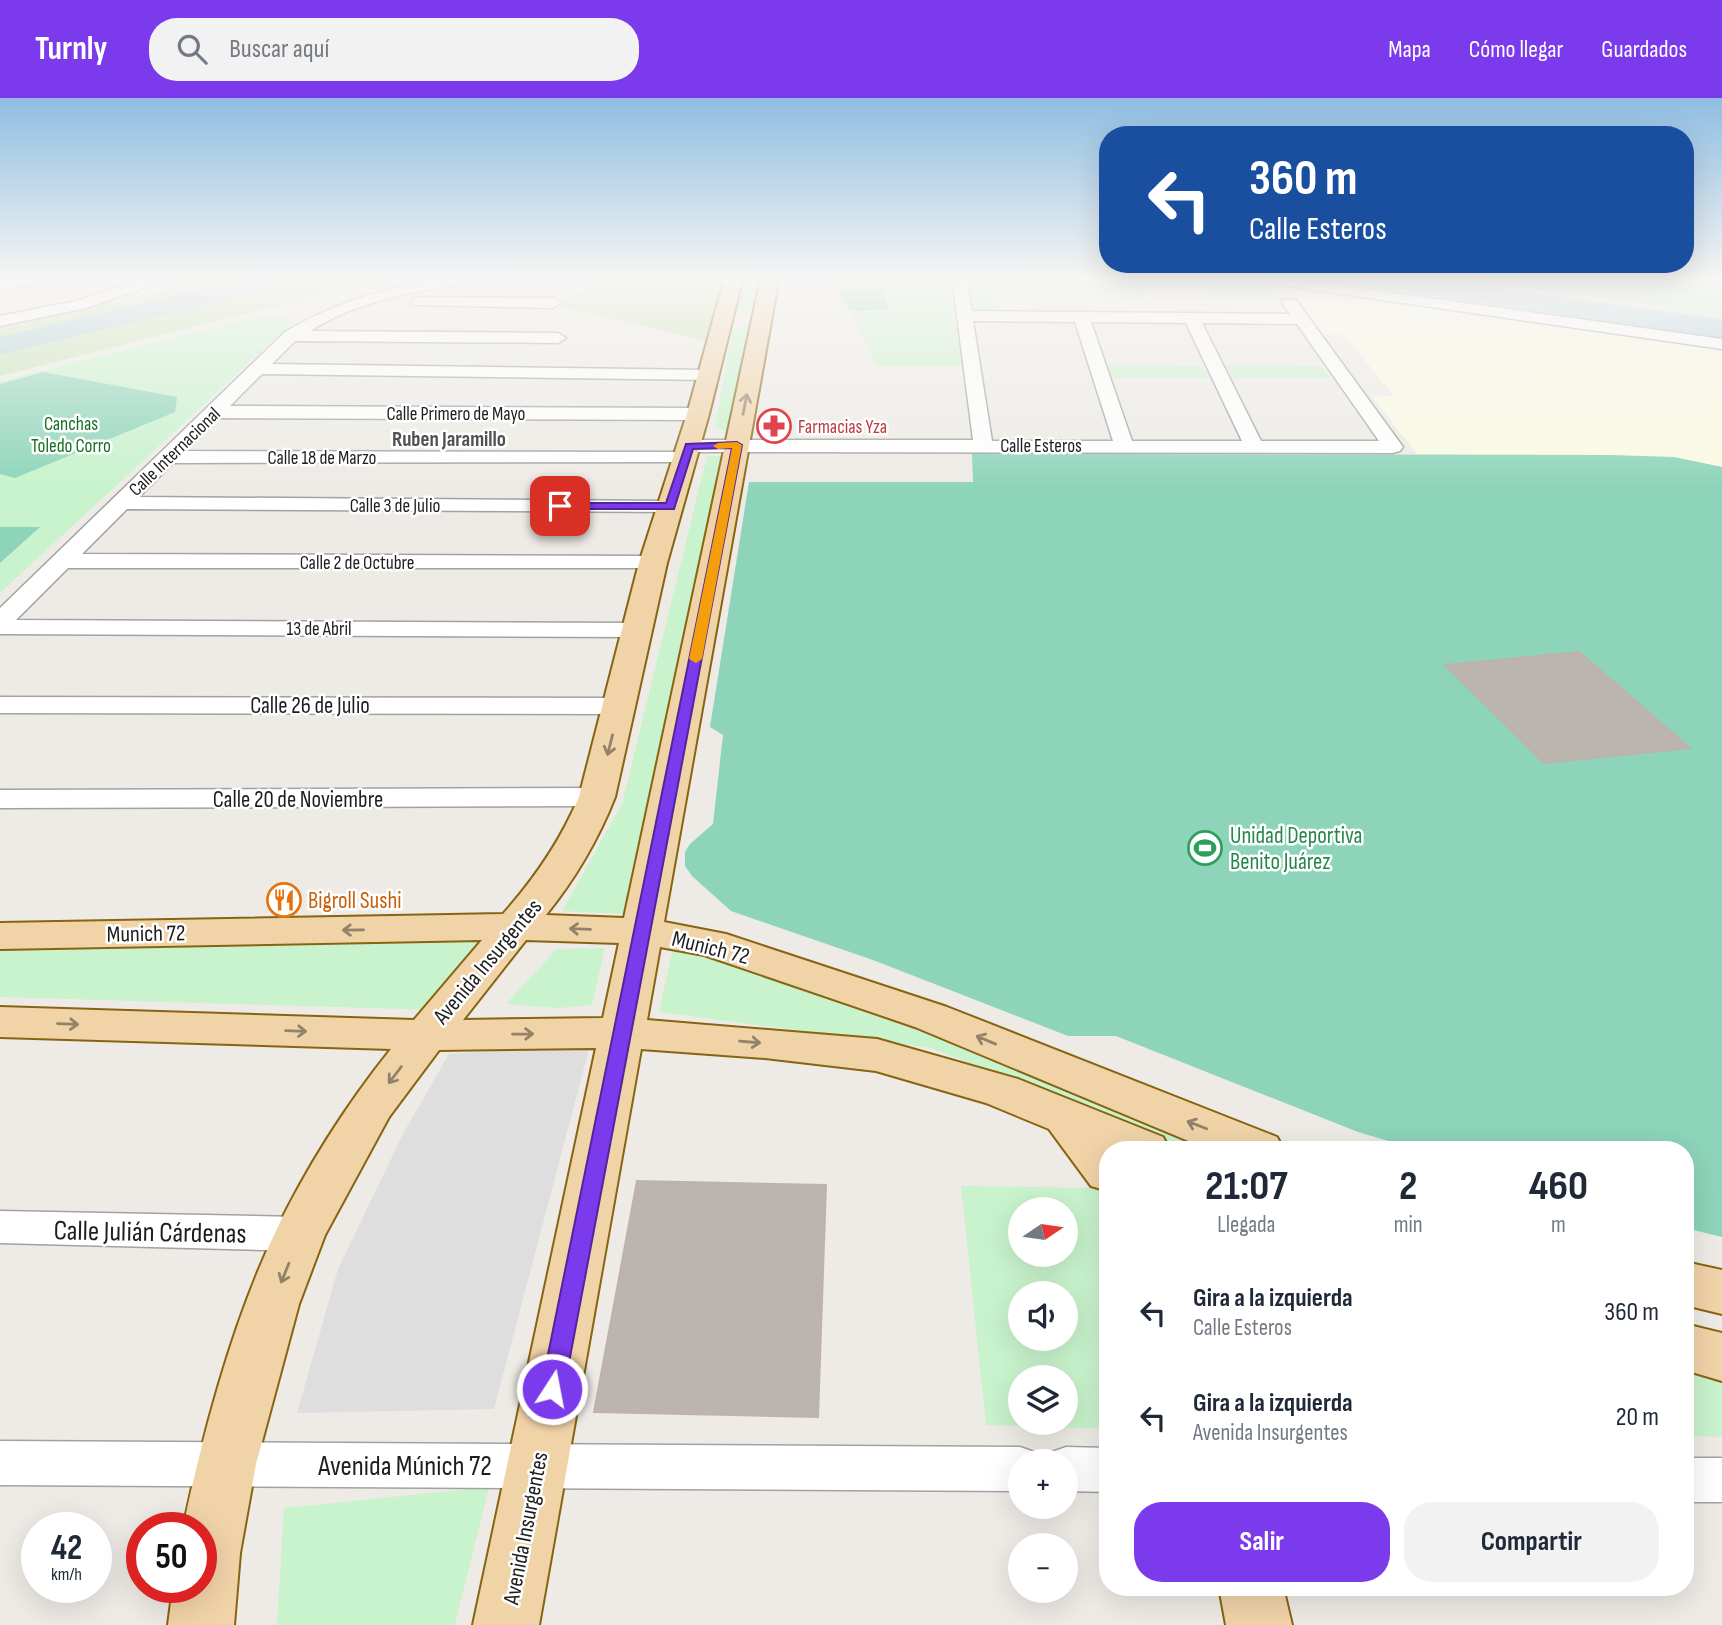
<!DOCTYPE html>
<html lang="es">
<head>
<meta charset="utf-8">
<style>
	:root { --surface:#fff; --page:#f2f2f3; --text:#1f2937; --muted:#747a83; --accent:#7c3aed }
	body { margin:0; font-family:"Sofia Sans Condensed",sans-serif; background:var(--page); color:var(--text); height:100vh; display:flex; flex-direction:column; font-size:26px; white-space:nowrap }
	* { box-sizing:border-box; margin:0 }
	p { font-size:23px; color:var(--muted) }
	.icon { flex:none; width:38px; height:38px; fill:none; stroke:currentColor; stroke-width:2; stroke-linecap:round; stroke-linejoin:round }
	.map { position:relative; flex:1; overflow:hidden }
	.drawer { position:absolute; left:1099px; top:1043px; width:595px; height:455px; display:flex; flex-direction:column; background:var(--surface); border-radius:28px; box-shadow:0 7px 28px #0002 }
	.drawer>* { flex:none }
	.guide { position:absolute; left:1099px; top:28px; width:595px; height:147px; border-radius:28px; box-shadow:0 7px 28px #0002; background:#1a4fa0; color:#fff; overflow:hidden }
	.needle { width:46px; rotate:77deg }
	.fabs { position:absolute; left:1008px; top:1099px; display:grid; gap:14px }
	.fabs a { display:grid; place-items:center; width:70px; height:70px; border-radius:50%; background:var(--surface); box-shadow:0 7px 28px #0002; font-size:35px }
	.speed { position:absolute; left:21px; top:1414px; display:flex; gap:14px; font-size:35px; font-weight:700; text-align:center }
	.speed>* { display:grid; place-content:center; width:91px; height:91px; border-radius:50%; background:var(--surface); box-shadow:0 7px 28px #0002; line-height:1 }
	.speed small { font-size:18px; font-weight:400 }
	.speed .limit { border:10px solid #d22; background:#fff; color:#111 }
	.pin { position:absolute; display:grid; place-items:center; width:60px; height:60px; color:#fff; margin:-30px; border-radius:14px; box-shadow:0 4px 10px #0006 }
	.me { position:absolute; width:77px; margin:-38px; rotate:11deg; stroke-linejoin:round; filter:drop-shadow(0 0 5px #0008) }
	.turn { display:flex; align-items:center; gap:24px; height:147px; padding:0 35px; font-size:32px }
	.turn .icon { width:91px; height:91px; stroke-width:2.5 }
	.turn b { display:block; font-size:49px; line-height:60px }
	.eta { display:flex; justify-content:space-evenly; align-items:center; height:119px; text-align:center }
	.eta b { font-size:42px; font-weight:700; line-height:49px }
	.action { display:flex; gap:14px; margin-top:auto; padding:14px 35px }
	.action a { flex:1; height:80px; border-radius:28px; background:var(--accent); color:#fff; font-size:28px; font-weight:700; line-height:80px; text-align:center }
	.action a+a { background:var(--page); color:var(--text) }
	ul { padding:0; list-style:none }
	li { display:flex; align-items:center; gap:21px; height:105px; padding:0 35px }
	li div { flex:1 }
	li b { display:block; font-size:26px }
	li em { font-style:normal }
	header { display:flex; align-items:center; gap:42px; box-sizing:border-box; height:98px; padding:0 35px; background:var(--accent); color:#fff }
	header strong { font-size:33px }
	nav { display:flex; gap:38px; margin-inline-start:auto; font-size:24px }
	.search { width:490px; height:63px; background:var(--page); display:flex; align-items:center; gap:18px; box-sizing:border-box; padding:0 24px; border-radius:28px; color:var(--muted); font-size:26px }
	.map>svg:first-child { display:block }
	.education { fill:#fafbe2 }
	.grass { fill:#c8e2b1 }
	.wetland { fill:#c4dad1 }
	.park { fill:#c8f3cc; fill-rule:evenodd }
	.pitch { fill:#8dd4ba }
	.parking { fill:#dedede }
	.lines { fill:none; stroke-linecap:round; stroke-linejoin:round }
	.stream { fill:#abcbd7; fill-rule:evenodd }
	.river { fill:#abcbd7; fill-rule:evenodd }
	.building { fill:#bbb4af; stroke:#beb3aa; stroke-width:2 }
	.minor-casing { stroke:#a2a2a2; stroke-width:3 }
	.major-casing { stroke:#876411; stroke-width:4 }
	.minor { fill:#fff; fill-rule:evenodd }
	.major { fill:#f1d3a8; fill-rule:evenodd }
	.oneway { stroke:#92826a }
	.route { fill:#7c3aed; stroke:#51269a; stroke-width:2 }
	.slow { fill:#f59e0b }
	.labels { text-anchor:middle; stroke-width:5; stroke-linejoin:round; paint-order:stroke }
	.far-street-label { font-size:19px; fill:#1e1e1e; stroke:#fff }
	.far-park-label { font-size:19px; fill:#187022; stroke:#fff }
	.far-health-label { font-size:19px; fill:#be3a42; stroke:#fff; text-anchor:start }
	.far-neighbourhood-label { font-size:21px; font-weight:bold; fill:#515151; stroke:#fff }
	.street-label { font-size:23px; fill:#1e1e1e; stroke:#fff }
	.leisure-label { font-size:23px; fill:#27864d; stroke:#fff; text-anchor:start }
	.food-label { font-size:23px; fill:#c56008; stroke:#fff; text-anchor:start }
	.near-street-label { font-size:28px; fill:#1e1e1e; stroke:#fff }
</style>
</head>
<body>
<header>
<strong>Turnly</strong>
<div class="search"><svg class="icon" aria-label="search" viewBox="0 0 24 24"><circle cx="10" cy="10" r="6"/><path d="M15 15l6 6"/></svg>Buscar aquí</div>
<nav><a>Mapa</a><a>Cómo llegar</a><a>Guardados</a></nav>
</header>
<div class="map">
<svg width="1722" height="1527" viewBox="0 0 1722 1527">
	<rect width="100%" height="100%" fill="#eeebe6"/>
	<path class="education" d="M1293,189L1722,251V369L1674,359L1417,356L1372,299L1394,298L1344,237H1324L1293,199Z"/>
	<path class="grass" d="M214,179H406L331,194L0,278V231Z
		M604,179H663L659,186L721,183L706,243L557,208Z"/>
	<path class="wetland" d="M1308,179H1488L1432,182L1722,220V238Z"/>
	<path class="park" d="M744,179H758L751,214L741,216L734,214Z
		M839,179H948L962,268H877L850,213L889,212L880,190L837,191Z
		M968,179H1236L1260,182L1273,202L1216,201L1205,188H1141L1144,201L996,200L999,216H970Z
		M1485,179H1722V216L1519,189L1512,185L1514,182L1478,188L1424,181Z
		M273,218L286,219L292,225L0,495V283L251,220Z
		M754,229L728,329L726,333L715,329L733,230Z
		M1106,267L1201,268L1209,280H1111Z
		M1226,267L1321,268L1330,280H1232Z
		M707,358H731L628,816L562,813L622,706Z
		M494,837L434,912L0,899V845Z
		M605,850L592,907L558,910L506,906L557,851Z
		M673,850L872,910L1232,1052H1191L931,950L659,914Z
		M961,1088L1096,1090L1108,1106V1331L986,1327ZM1020,1111H1066V1157H1020ZM1066,1195V1241H1020V1195ZM1020,1279H1066V1325H1020Z
		M1685,1266L1722,1276V1339L1685,1338Z
		M489,1389L455,1527H277L284,1410Z"/>
	<path class="pitch" d="M880,189L890,212L850,213L837,191Z
		M43,274L177,299L175,314L15,380L0,376V286Z
		M972,356L1611,357L1674,359L1722,369V1139L1685,1130V1052H1418L1358,1034L1116,938H1068L873,862L731,813L692,778L685,768V754L690,746L713,726L723,637L710,629L749,384H973Z
		M0,429H40L0,465Z"/>
	<path class="parking" d="M590,947L494,1311L297,1315L338,1171L404,1034L449,956Z"/>
	<g class="lines">
		<path class="stream" d="M1376,179H1463L1461,180H1378Z"/>
		<path class="river" d="M251,179H298L294,185L0,257V239Z
			M1342,179H1412L1722,222V240L1356,187L1346,185Z"/>
	</g>
	<path class="building" d="M1579,554L1690,650L1544,665L1445,567Z
		M637,1083L826,1087L818,1319L594,1314Z"/>
	<g class="lines">
		<g class="minor-casing">
			<path id="minor" d="M29,179H79L72,183L0,191V181Z
				M148,179H169L167,182L86,210L0,228V218L76,203Z
				M455,179H492L485,183C425,192 362,200 310,233L558,235L566,240L558,245L295,243L272,266L708,272L717,277L708,282L262,276L230,308L698,310L707,316L698,322L219,320L185,353L685,354L692,356L695,360L692,364L173,365L139,399L670,403L678,404L681,409L678,414L127,411L82,456L653,458L661,460L665,465L661,470H68L16,522L637,525L646,527L649,532L646,537L637,539L0,536V510L285,234C338,202 394,188 455,179Z
				M952,179H966L972,213L1290,216L1282,205L1284,202H1296L1403,349L1400,353L1393,355L689,354L679,348L689,342H973ZM973,223L1075,224L1113,343H992ZM1091,224L1186,225L1242,343H1132ZM1202,225L1297,226L1379,343H1261Z
				M1244,179H1280L1722,241V251L1251,183Z
				M419,199L553,200L561,205L553,210L413,207L411,204Z
				M0,599L620,600L630,602L634,608L630,614L620,616L0,615Z
				M597,690L607,693L612,699L607,705L597,708L0,710V692Z
				M0,1113L300,1119L315,1124L321,1136L315,1148L300,1153L0,1145Z
				M0,1343L1020,1349L1037,1355L1041,1363H1020V1393L0,1387Z
				M1066,1349L1108,1350V1394L1066,1393V1363H1045L1049,1355Z
				M1685,1360H1722V1404H1685Z"/>
		</g>
		<g class="major-casing">
			<path id="major" d="M725,179H743L709,316L667,465L615,699C598,742 575,781 546,817L624,820L761,179H779L664,824L726,836L947,909L1277,1039L1284,1052H1210L915,929L704,857L660,849L647,922L877,941L1018,981L1163,1039L1170,1052H1108V1093L1091,1088L1049,1031L986,1005L876,973L765,960L641,951L539,1527H473L596,950L439,952L389,1019L325,1137L299,1206L256,1366L240,1455L234,1527H168L173,1489H201V1430H183C203,1335 233,1223 275,1135C305,1072 347,1006 391,951L0,939V909L414,922L482,842L0,851V825L503,816C535,780 560,744 579,699L639,465L687,316ZM526,842L619,845L603,920L463,922Z
				M1685,1164L1722,1172V1216L1685,1207Z
				M1685,1226L1722,1235V1283L1685,1272Z
				M1219,1489H1283L1292,1527H1226Z"/>
		</g>
		<use href="#minor" class="minor"/>
		<use href="#major" class="major"/>
	</g>
	<defs><path id="oneway-shaft" d="M-6 0H5M1.5-3L5.5 0L1.5 3" fill="none" stroke-width="1.6" stroke-linecap="round" stroke-linejoin="round" transform="scale(1.75)"/></defs>
	<g class="oneway">
		<use href="#oneway-shaft" transform="translate(745 306) rotate(-79)"/>
		<use href="#oneway-shaft" transform="translate(610 647) rotate(104)"/>
		<use href="#oneway-shaft" transform="translate(580 831) rotate(-178)"/>
		<use href="#oneway-shaft" transform="translate(353 832) rotate(179)"/>
		<use href="#oneway-shaft" transform="translate(68 926) rotate(2)"/>
		<use href="#oneway-shaft" transform="translate(296 933) rotate(2)"/>
		<use href="#oneway-shaft" transform="translate(523 936) rotate(-1)"/>
		<use href="#oneway-shaft" transform="translate(986 942) rotate(-157)"/>
		<use href="#oneway-shaft" transform="translate(750 944) rotate(5)"/>
		<use href="#oneway-shaft" transform="translate(395 977) rotate(127)"/>
		<use href="#oneway-shaft" transform="translate(1197 1027) rotate(-159)"/>
		<use href="#oneway-shaft" transform="translate(285 1175) rotate(112)"/>
	</g>
	<linearGradient id="sky" x2="0" y2="1"><stop stop-color="#8fbde1"/><stop offset="0.46" stop-color="#f7f6f4"/><stop offset="1" stop-color="#f7f6f4" stop-opacity="0"/></linearGradient>
	<rect width="1722" height="392" fill="url(#sky)"/>
	<path class="route" d="M737,344L742,347L564,1291L561,1299L552,1302L544,1299L541,1291L732,350L693,351L674,411H560L555,408L560,405H666L686,346Z"/>
	<path class="slow" d="M737,344L742,347L702,561L696,565L689,561L732,350L718,351L713,348L718,345Z"/>
	<defs>
		<g id="pharmacy-ring" transform="scale(1.75)"><circle r="9.5" fill="#fff" stroke="#e0444e" stroke-width="1.5"/><path d="M-2-6h4v4h4v4h-4v4h-4v-4h-4v-4h4Z" fill="#e0444e"/></g>
		<g id="stadium-ring" transform="scale(1.75)"><circle r="9.5" fill="#fff" stroke="#2e9e5b" stroke-width="1.5"/><path d="M0-5a6.5 5 0 1 0 0 10a6.5 5 0 1 0 0-10ZM-3.5-1.8h7v3.6h-7Z" fill="#2e9e5b"/></g>
		<g id="restaurant-ring" transform="scale(1.75)"><circle r="9.5" fill="#fff" stroke="#e8710a" stroke-width="1.5"/><path d="M-5-6h1v4h1v-4h1v4h1v-4h1v5L-1.5 .5V6h-2V.5L-5-1ZM5-6V6H3V1.5H1.5Q1.5-4 5-6Z" fill="#e8710a"/></g>
	</defs>
	<g fill-rule="evenodd">
		<use href="#pharmacy-ring" x="774" y="328"/>
		<use href="#stadium-ring" x="1205" y="750"/>
		<use href="#restaurant-ring" x="284" y="802"/>
	</g>
	<g class="labels">
		<g class="far-street-label">
			<text x="456" y="322">Calle Primero de Mayo</text>
			<text x="1041" y="354">Calle Esteros</text>
			<text transform="translate(174 353) rotate(-44)" y="7">Calle Internacional</text>
			<text x="322" y="366">Calle 18 de Marzo</text>
			<text x="395" y="414">Calle 3 de Julio</text>
			<text x="357" y="471">Calle 2 de Octubre</text>
			<text x="319" y="537">13 de Abril</text>
		</g>
		<g class="far-park-label">
			<text x="71" y="332">Canchas<tspan x="71" dy="22">Toledo Corro</tspan></text>
		</g>
		<g class="far-health-label">
			<text x="798" y="335">Farmacias Yza</text>
		</g>
		<g class="far-neighbourhood-label">
			<text x="449" y="348">Ruben Jaramillo</text>
		</g>
		<g class="street-label">
			<text x="310" y="615">Calle 26 de Julio</text>
			<text x="298" y="709">Calle 20 de Noviembre</text>
			<text transform="translate(146 835) rotate(-1)" y="8">Munich 72</text>
			<text transform="translate(711 849) rotate(14)" y="8">Munich 72</text>
			<text transform="translate(487 863) rotate(-50)" y="8">Avenida Insurgentes</text>
			<text transform="translate(525 1430) rotate(-79)" y="8">Avenida Insurgentes</text>
		</g>
		<g class="leisure-label">
			<text x="1230" y="745">Unidad Deportiva<tspan x="1230" dy="26">Benito Juárez</tspan></text>
		</g>
		<g class="food-label">
			<text x="308" y="810">Bigroll Sushi</text>
		</g>
		<g class="near-street-label">
			<text transform="translate(150 1133) rotate(1)" y="10">Calle Julián Cárdenas</text>
			<text x="405" y="1377">Avenida Múnich 72</text>
		</g>
	</g>
</svg>
<div class="fabs">
<a><svg class="needle" viewBox="-14 -14 28 28"><path d="M0-13l5 13h-10z" fill="#e53935"/><path d="M0 13l5-13h-10z" fill="#747a83"/></svg></a>
<a><svg class="icon" aria-label="sound" viewBox="0 0 24 24"><path d="M4 9h4l5-4v14l-5-4H4zM17 9q2 3 0 6"/></svg></a>
<a><svg class="icon" aria-label="layers" viewBox="0 0 24 24"><path d="M12 4l9 5-9 5-9-5zM3 14l9 5 9-5"/></svg></a>
<a>+</a>
<a>−</a>
</div>
<div class="speed"><div>42<small>km/h</small></div><div class="limit">50</div></div>
<div class="pin" style="left:560px;top:408px;background:#d93025"><svg class="icon" aria-label="arrive" viewBox="0 0 24 24"><path d="M6 21V4h12l-3 4 3 4H6"/></svg></div>
<svg class="me" style="left:552px;top:1291px" viewBox="-20 -20 40 40"><circle r="17" fill="#7c3aed" stroke="#fff" stroke-width="3"/><path d="M0-11L8 9 0 5-8 9z" fill="#fff"/></svg>
<div class="guide">
<div class="turn"><svg class="icon" aria-label="left" viewBox="0 0 24 24"><path d="M17 20v-9H6M10 6l-5 5 5 5"/></svg><div><b>360 m</b>Calle Esteros</div></div>
</div>
<section class="drawer">
<div class="eta">
<div><b>21:07</b><p>Llegada</p></div>
<div><b>2</b><p>min</p></div>
<div><b>460</b><p>m</p></div>
</div>
<ul>
<li><svg class="icon" aria-label="left" viewBox="0 0 24 24"><path d="M17 20v-9H6M10 6l-5 5 5 5"/></svg><div><b>Gira a la izquierda</b><p>Calle Esteros</p></div><em>360 m</em></li>
<li><svg class="icon" aria-label="left" viewBox="0 0 24 24"><path d="M17 20v-9H6M10 6l-5 5 5 5"/></svg><div><b>Gira a la izquierda</b><p>Avenida Insurgentes</p></div><em>20 m</em></li>
</ul>
<div class="action"><a>Salir</a><a>Compartir</a></div>
</section>
</div>
</body>
</html>
